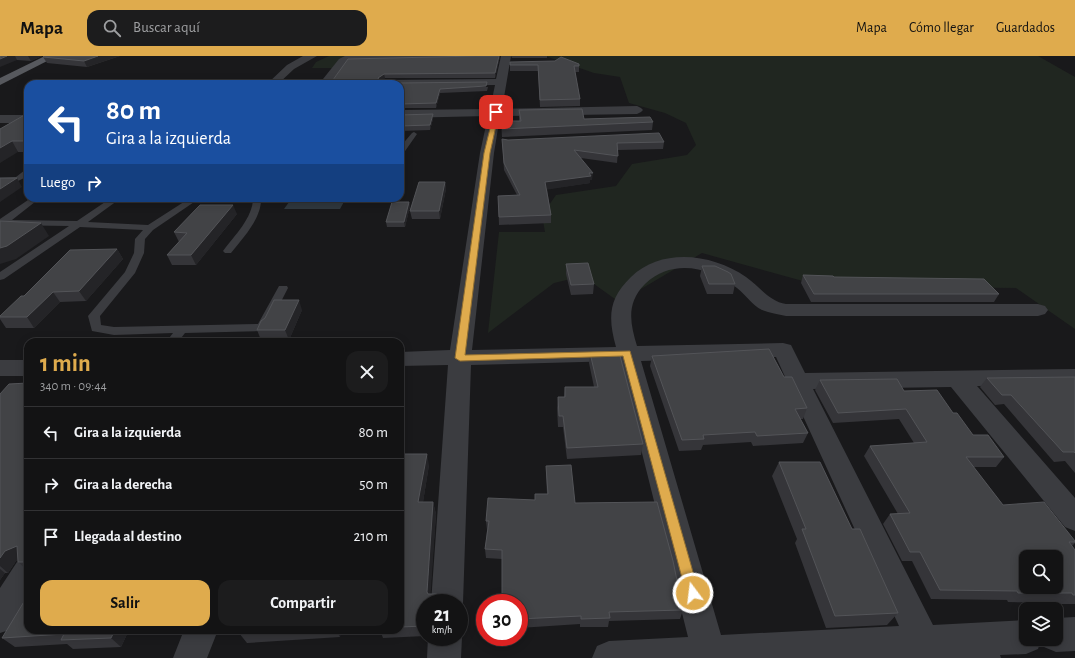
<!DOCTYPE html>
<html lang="es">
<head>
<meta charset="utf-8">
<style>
	:root { --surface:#131314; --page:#1c1c1d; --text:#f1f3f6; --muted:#9d9ea0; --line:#323234; --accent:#dfab4d }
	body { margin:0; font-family:"Alegreya Sans",sans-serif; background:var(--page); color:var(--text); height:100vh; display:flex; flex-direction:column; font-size:15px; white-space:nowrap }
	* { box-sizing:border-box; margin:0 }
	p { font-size:13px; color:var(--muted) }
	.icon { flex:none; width:22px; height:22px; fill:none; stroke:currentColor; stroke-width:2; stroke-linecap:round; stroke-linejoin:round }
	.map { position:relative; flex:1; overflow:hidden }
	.drawer { position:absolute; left:24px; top:282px; width:380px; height:296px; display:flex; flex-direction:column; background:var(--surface); border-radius:12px; box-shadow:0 2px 10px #0003,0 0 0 1px var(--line) }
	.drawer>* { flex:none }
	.top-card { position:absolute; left:24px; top:24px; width:380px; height:122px; border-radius:12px; box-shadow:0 2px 10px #0003,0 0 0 1px var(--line); background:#1a4fa0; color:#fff; overflow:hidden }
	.tools { position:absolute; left:1019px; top:494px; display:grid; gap:8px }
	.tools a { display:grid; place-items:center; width:44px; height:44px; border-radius:8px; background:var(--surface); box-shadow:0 2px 10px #0003,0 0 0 1px var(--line); font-size:20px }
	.speed { position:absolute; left:416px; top:538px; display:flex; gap:8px; font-size:20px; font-weight:700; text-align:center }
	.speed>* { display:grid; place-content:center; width:52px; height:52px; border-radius:50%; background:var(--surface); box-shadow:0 2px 10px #0003,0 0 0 1px var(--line); line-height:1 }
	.speed small { font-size:10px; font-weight:400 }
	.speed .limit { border:6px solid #d22; background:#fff; color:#111 }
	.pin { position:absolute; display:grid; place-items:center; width:34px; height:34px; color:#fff; margin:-17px; border-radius:8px; box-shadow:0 2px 6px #0006 }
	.me { position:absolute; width:44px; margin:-22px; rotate:345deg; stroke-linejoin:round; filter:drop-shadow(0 0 3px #0008) }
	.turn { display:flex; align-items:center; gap:14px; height:84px; padding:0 16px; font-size:18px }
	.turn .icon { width:52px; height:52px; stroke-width:2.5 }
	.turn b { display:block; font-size:28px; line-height:34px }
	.then { display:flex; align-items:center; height:38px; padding:0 16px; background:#0003; gap:8px; font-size:15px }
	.round { display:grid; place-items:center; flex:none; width:42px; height:42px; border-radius:12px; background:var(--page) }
	.summary { display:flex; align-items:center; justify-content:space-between; height:68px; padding:0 16px }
	h1 { font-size:24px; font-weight:700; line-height:30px; color:var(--accent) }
	.action { display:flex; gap:8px; margin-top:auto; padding:8px 16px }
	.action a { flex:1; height:46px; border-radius:12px; background:var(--accent); color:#111; font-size:16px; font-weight:700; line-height:46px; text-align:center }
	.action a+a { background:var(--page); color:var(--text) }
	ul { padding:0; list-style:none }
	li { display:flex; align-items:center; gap:12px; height:52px; padding:0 16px; border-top:1px solid var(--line) }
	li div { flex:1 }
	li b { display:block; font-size:15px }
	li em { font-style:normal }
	header { display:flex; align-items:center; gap:24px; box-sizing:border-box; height:56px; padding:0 20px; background:var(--accent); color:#111 }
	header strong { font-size:19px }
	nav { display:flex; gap:22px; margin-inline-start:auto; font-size:14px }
	.search { width:280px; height:36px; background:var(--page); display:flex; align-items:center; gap:10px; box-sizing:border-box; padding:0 14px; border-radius:12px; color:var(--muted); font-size:15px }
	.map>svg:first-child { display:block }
	.green { fill:#202620 }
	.water { fill:#30383e }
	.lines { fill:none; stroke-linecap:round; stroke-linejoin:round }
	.service { fill:#3b3c40; fill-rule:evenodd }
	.minor { fill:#3b3c40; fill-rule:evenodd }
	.primary { fill:#57595e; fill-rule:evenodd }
	.wall { fill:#353539 }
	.shaded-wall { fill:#242427 }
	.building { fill:#424346; stroke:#535458; fill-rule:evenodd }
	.route { fill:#dfab4d; stroke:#916f32 }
</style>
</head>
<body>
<header>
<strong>Mapa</strong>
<div class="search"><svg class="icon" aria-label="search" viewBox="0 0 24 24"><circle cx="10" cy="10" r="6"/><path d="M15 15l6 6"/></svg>Buscar aquí</div>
<nav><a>Mapa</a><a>Cómo llegar</a><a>Guardados</a></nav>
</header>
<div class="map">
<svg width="1075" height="602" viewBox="0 0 1075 602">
	<rect width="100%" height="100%" fill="#19191b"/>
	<path class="green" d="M329,0H347L333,12H312L316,6Z
		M545,0H1038L1075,21V273L1016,232L821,230L702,197L619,246L583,220L554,227L488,277L499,176H545L542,159L556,139L616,130L632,108L687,99L696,89L686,67L665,57L629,47L620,21L594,17Z"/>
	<path class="water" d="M292,142H346L340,153H284Z"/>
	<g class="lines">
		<path class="service" d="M414,76L417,78L403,98H400V91L412,77Z
			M25,114H28V120L18,125L0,126V122L16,121Z
			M31,142H40L12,164L77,165L111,142H121L88,166L148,169L190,142H200L153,174L145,183L144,197L135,217L100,260L101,269L114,271L258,268L279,230H287L288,232L268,271L266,274L262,275L185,277L178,286H166L173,277L114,279L92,275L88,260L125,216L134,197L135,183L143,174L80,171L4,223L0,224V216L69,170L0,169V163Z
			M253,142H261C262,162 243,182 231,197H225L223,195C234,180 253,162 253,142Z"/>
		<path class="minor" d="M303,0H317L294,13L278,28H267L287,9Z
			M345,0H482L477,3L348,6L329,28H319L339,3Z
			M501,0H511L502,53L637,50L641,52L643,54L641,56L637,58L500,60L494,97L472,294L616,291C608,262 608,243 631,221C662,191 713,198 746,221C760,231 769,245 786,248H1038L1045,250L1048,254L1045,258L1038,260H786C778,258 770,257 762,254C752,249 746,239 737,232C710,211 672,202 645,228C626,247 630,267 637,290L783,287L791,289L805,317L1075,313V329L977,330L1075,442V475L1065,471L951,331L813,333L933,569L1026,564V583H1056V562L1075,561V595L1056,596L1044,591L1041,584L1038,593L1026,598L1000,599L1001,602H592L597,590L609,585L688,581L619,305L471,309L463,547L459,557V547H431L448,309L400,310V296L450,294L480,97L488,60L400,62V54L490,53L495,29L400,30V28L380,27L385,24L496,23ZM776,301L899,570L721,579L641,305Z
			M0,59H28V67H0Z
			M0,304H28V320H0Z
			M28,501V545L12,573L0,577V532L17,506Z
			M184,574H218L207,602H173Z
			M459,574L462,581L461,602H427L428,581H459Z"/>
		<path class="primary" d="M45,0H57L0,29V22Z"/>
	</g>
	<path class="wall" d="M0,0H42L31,5L17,4Z
		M120,0L87,11L47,7L43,1Z
		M477,0H500L495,22H385L382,24L399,27L488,31L487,35L440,37L436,52H400V28H330Z
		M511,0H547V2H512Z
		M555,5L579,8V16H575L580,43V50L540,51L538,15H510V9Z
		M519,54L584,63L653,66L652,74L502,81L501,65H519Z
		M28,57V96H18L0,73Z
		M400,59L433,63L430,74L400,75Z
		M502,83L508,84L664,86L663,93L618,94L617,107L581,102L592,124H590V127L547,133L551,159V167L499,169L498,140L517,139L504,114Z
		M445,126L446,133L440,163H412L410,155Z
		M409,146L410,150L405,171H387L386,166Z
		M237,158L196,209H172L167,199L179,186L174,176Z
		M117,193L123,203L86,245L60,246L34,272H6L0,263V260Z
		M566,208L594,228L593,238L571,239L566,218Z
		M702,210L735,228L733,238H707L700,220Z
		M803,219L834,221L999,238L994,246H811L801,227Z
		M302,254L289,284H261L257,274Z
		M590,297L643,388L641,399L567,403L563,371H558L557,352L558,341H564L565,331H594L589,307Z
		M652,300L784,321L807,352L803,363H800L808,377L803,387L753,390L751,386L703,389L701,394L679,395L650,310Z
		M1075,321V417L1065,405L1054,406L1004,348L995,349L980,331L987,322Z
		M820,324L904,335L953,357L973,379L1004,401L996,411H973L1003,449L1075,485V487L1072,490L1075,494V548H1061L1060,547L1008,546L1007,544L931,543L912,505H902L883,468L890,458H898L864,400L870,390L914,387L899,363L833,367L815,334Z
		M0,338L18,504L16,505L8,517H5L0,524Z
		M400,398L429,409L423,446H433L436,458L430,538H437L439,547H425V580L383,582L380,574H400Z
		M779,406L852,473L898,557L887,569L826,572L795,487L797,483L772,420Z
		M546,410L575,447L683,554L680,563L609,565L608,571H580V568L519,572V547L502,503L486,502L485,493L487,474L486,465L535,444L547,438L546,420Z
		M18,506H28V515Z
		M28,574H129L121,591L73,593L67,588L15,591L2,582Z
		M240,574H341L340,581L247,587L239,577Z"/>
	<path class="shaded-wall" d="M7,0H15L17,4L0,11V3Z
		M28,0H42L31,5Z
		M98,0H120L87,11L84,5Z
		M499,0H500L495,22V17Z
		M384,18L385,22L379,27L378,22Z
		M440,33V37L436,52V47Z
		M433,58V63L430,74V69Z
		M12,85L18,96L0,107V92Z
		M589,117H593L592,124H590V127L545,134V126Z
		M17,122L22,131L0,146V133Z
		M445,126L446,133L440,163L439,155Z
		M409,146L410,150L405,171L404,166Z
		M233,149L237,158L196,209L191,199Z
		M41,167L49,180L16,203L0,208V192Z
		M117,193L123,203L86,245L79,235Z
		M53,236L60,246L34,272L27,261Z
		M299,244L302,254L289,284L285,274Z
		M427,398L429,409L421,458L418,446Z
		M433,446L436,458L430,547L427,536Z
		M17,490L28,500L16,505L8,517L0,510V502L5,495Z
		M0,513L5,517L0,524Z
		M437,538L439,547H437Z
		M115,574H129L121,591L111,582Z
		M336,574H341L340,581Z"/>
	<path class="building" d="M0,0H7L0,3Z
		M44,0H98L84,5L43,1Z
		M477,0H499L495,17L384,18L378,22L379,24L398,25L399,27L487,26L486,30L440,33L436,47L400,48V28H330L348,3Z
		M561,1L579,8V10H574L580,43L540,44L538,9H510V6L555,5Z
		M582,53L584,63L650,61L653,66L502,73L501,65H521L519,54Z
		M28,57V85H12L0,92V73Z
		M433,58L430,69L400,70V59Z
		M659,77L664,86L617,87L618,100L574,94L593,117H589L591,120L545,126L551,159L499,161L498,140L520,139L504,107L502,83L508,84Z
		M0,122H17L0,133Z
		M419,126H445L439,155H410Z
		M392,146H409L404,166H386Z
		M200,149H233L191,199H167L187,177L174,176Z
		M0,165L41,167L7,190L0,192Z
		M117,193L79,235L53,236L27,261H0V260L21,240H24L70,194Z
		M588,207L594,228L571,229L566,208Z
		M702,210H715L728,216L731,218L735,228H709Z
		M803,219L833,220L834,221L984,223L999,238H814Z
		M274,244H299L285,274H257L261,265L265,262Z
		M769,293L784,321H792L807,352L795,353L808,377L757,380L755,376L703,379L704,383L682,384L652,300Z
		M619,296L643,388L567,392L563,360H559L558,341H565V331H598L590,297Z
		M1075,321V397L1074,396H1063L1011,339H1002L987,322Z
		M897,323L904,335L937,334L953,357H957L973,379H988L1004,401H966L1003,449L1044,446L1075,485V486H1069L1075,494V539H1073L1072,537H1018L1017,535L940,534L920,496H910L890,458L910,457L870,390L927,386L906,353L838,357L820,324ZM1026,501H1056V531H1026Z
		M28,327V453L26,456H28V506H18L17,490L5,495L0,502V338L9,328Z
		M400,398H427L418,446H433L427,536L428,538H437V547H425V570L400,571Z
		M779,406H820L852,473H860L898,557L835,560L802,473H806Z
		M571,409L575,447L657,446L673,505L683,554L609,556L610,562L581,563V560L519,563V547H502V494L485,493L489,465H486L488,442L535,444V438H548L546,410Z
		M28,539V574H115L111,582L61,584L64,578L2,582Z
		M240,574H285L239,577Z"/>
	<path class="route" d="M496,55L499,56L490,97L465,299L630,295L699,537L697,542L693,544L688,542L686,537L623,300L460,305L455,302L484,97L494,56Z"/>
</svg>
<div class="tools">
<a><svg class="icon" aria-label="search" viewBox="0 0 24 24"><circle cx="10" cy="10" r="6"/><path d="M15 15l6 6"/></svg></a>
<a><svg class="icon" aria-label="layers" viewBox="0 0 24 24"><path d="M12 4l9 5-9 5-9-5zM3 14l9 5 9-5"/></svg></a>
</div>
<div class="speed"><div>21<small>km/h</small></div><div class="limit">30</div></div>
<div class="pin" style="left:496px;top:56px;background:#d93025"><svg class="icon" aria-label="arrive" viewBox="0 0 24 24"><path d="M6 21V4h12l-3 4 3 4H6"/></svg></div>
<svg class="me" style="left:693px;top:537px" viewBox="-20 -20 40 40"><circle r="17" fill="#dfab4d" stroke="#fff" stroke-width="3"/><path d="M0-11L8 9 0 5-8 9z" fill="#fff"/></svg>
<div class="top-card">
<div class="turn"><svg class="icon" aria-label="left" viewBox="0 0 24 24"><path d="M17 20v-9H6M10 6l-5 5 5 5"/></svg><div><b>80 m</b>Gira a la izquierda</div></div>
<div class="then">Luego<svg class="icon" aria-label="right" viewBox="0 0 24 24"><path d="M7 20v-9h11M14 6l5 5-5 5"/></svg></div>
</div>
<section class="drawer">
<div class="summary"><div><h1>1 min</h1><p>340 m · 09:44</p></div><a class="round"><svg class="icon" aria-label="close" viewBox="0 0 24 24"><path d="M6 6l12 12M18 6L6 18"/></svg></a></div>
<ul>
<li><svg class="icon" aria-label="left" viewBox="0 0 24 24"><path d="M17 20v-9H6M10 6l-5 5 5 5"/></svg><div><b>Gira a la izquierda</b></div><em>80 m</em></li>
<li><svg class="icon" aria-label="right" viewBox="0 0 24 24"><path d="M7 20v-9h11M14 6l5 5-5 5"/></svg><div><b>Gira a la derecha</b></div><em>50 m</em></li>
<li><svg class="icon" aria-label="arrive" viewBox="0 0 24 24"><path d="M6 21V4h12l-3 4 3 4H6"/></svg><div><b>Llegada al destino</b></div><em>210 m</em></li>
</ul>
<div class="action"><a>Salir</a><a>Compartir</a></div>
</section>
</div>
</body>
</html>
